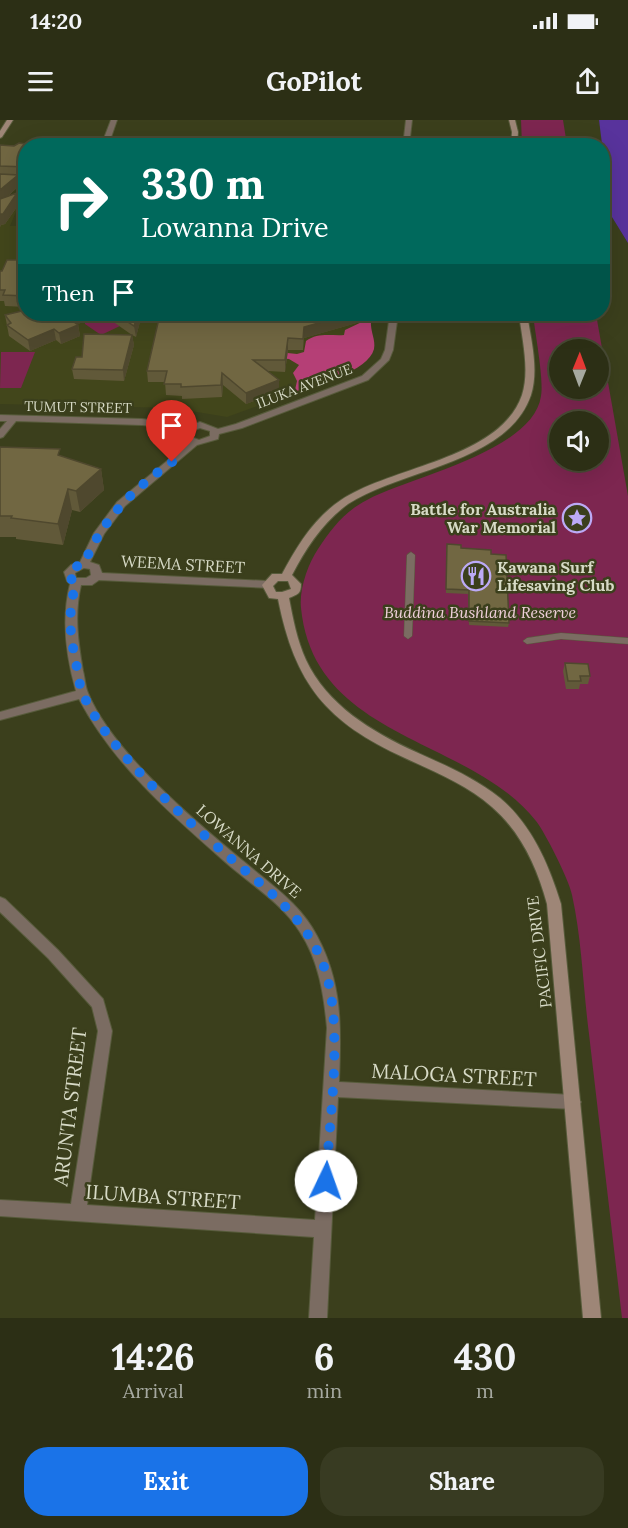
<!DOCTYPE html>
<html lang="en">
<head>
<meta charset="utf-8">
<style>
	:root { --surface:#2c2f15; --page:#383b22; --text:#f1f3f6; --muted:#a6a9a0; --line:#484a34; --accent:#1a73e8 }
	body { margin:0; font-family:Lora,serif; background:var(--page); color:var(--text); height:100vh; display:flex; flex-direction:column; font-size:22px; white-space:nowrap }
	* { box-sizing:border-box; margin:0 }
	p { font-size:20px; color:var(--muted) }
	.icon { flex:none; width:33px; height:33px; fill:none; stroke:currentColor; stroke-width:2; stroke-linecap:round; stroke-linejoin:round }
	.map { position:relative; height:1198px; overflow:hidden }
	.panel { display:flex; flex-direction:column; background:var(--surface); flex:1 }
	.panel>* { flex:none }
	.hud { position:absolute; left:18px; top:18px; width:592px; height:183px; border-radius:24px; box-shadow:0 6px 24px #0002,0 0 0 2px var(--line); background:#00695c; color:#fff; overflow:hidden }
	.needle { width:39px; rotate:1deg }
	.tools { position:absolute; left:549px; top:219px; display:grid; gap:12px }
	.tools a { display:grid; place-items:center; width:60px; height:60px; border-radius:50%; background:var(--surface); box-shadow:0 6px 24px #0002,0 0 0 2px var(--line); font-size:30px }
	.pin { position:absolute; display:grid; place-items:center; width:51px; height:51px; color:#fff; margin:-62px -26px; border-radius:50% 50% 50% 0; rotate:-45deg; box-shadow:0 0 6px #0007 }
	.pin .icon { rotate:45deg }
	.me { position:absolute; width:66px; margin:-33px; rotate:3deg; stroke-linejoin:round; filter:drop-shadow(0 0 4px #0008) }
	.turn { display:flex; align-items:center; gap:21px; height:126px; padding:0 24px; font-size:27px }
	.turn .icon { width:78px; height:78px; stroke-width:2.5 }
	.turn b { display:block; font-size:42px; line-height:51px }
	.then { display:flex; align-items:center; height:57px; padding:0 24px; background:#0003; gap:12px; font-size:22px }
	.eta { display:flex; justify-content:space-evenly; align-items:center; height:102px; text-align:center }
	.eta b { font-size:36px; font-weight:800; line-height:42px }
	.button { display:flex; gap:12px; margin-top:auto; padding:12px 24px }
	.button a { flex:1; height:69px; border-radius:24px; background:var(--accent); color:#fff; font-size:24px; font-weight:800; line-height:69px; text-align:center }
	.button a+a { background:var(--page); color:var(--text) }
	.status { display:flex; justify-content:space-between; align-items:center; height:42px; padding:0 30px; background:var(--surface); direction:ltr }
	.status svg { height:16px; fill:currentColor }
	header { display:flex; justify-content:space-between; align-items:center; height:78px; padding:0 24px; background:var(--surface); font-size:27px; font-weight:800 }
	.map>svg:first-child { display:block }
	.built { fill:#42461b }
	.green { fill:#7d2650; fill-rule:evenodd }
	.forest { fill:#b53f76 }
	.water { fill:#58339c }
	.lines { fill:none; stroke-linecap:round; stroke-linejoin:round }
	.lane-casing { stroke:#575b3b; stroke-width:1 }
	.street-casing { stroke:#575b3b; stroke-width:2 }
	.secondary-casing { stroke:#575b3b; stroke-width:2 }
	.lane { fill:#7b6c62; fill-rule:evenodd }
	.street { fill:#7b6c62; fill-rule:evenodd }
	.secondary { fill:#9e8677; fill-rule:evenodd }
	.wall { fill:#615939 }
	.shaded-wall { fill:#4f482e }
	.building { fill:#716742; stroke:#4f482e; stroke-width:1.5 }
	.route { stroke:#1a73e8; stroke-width:10; stroke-dasharray:0 18 }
	.labels { text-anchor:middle; stroke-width:5; stroke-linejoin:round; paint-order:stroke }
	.far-street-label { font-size:14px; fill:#d7dac6; stroke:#3b3f1c }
	.poi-label { font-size:16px; font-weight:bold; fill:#d7dac6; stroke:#3b3f1c; text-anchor:end }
	.street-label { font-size:16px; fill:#d7dac6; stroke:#3b3f1c }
	.park-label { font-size:16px; font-style:italic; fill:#efcfda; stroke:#3b3f1c }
	.near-street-label { font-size:20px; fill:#d7dac6; stroke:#3b3f1c }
</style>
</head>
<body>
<div class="status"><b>14:20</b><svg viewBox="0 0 49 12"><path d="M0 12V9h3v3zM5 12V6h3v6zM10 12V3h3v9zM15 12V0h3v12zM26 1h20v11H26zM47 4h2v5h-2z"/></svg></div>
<header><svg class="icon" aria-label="menu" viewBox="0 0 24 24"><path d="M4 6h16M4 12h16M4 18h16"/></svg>GoPilot<svg class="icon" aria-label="share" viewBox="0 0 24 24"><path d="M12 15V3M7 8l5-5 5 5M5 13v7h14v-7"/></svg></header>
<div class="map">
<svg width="628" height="1198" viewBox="0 0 628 1198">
	<rect width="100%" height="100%" fill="#3b3f1c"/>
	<path class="built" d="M0,88L17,89L10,106H25L26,194H372L370,209L374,229L367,241L353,251L227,297L173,288L0,284Z"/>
	<path class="green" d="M521,0H563L567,25H522Z
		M104,194L120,206L101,215L85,204V202Z
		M533,194H596L628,376V1198H622C611,1103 600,1009 589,914C583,868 582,820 572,775C570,762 545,712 536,701C470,617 314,620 301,488C299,469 308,444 318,429C331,409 345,391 367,380C409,357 533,332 541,276C544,259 535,213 533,194ZM560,230H598V268H560ZM560,302H598V340H560Z
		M1,232H35L21,268H0Z"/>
	<path class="forest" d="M366,200L371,201C370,211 376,220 374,229C368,252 317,264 298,271L295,270L297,261L293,253L299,245L289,239L276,238L278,232L297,234L304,232L306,221C318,212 331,216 344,215L345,210Z"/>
	<path class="water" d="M599,0H628V123L612,97L604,72V40Z"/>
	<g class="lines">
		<g class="lane-casing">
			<path id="lane" d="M0,58L26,59V63L0,62Z
				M411,432L415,435L412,516L408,519L404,516L407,435Z
				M561,513L628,518V524L561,519L527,524L523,521L527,518Z"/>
		</g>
		<g class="street-casing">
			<path id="street" d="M111,0H117L108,26H101Z
				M406,0H412L409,26H403Z
				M390,194H398L393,230L389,240L368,260L242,308L219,314L218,319L197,325L125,386L104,414L90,442L99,445L102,453L267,461L271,462L272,465L271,468L99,460L92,465H81C74,495 78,521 83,551C85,558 85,566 88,573C112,632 198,704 248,745C274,767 301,785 317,816C343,864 341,909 339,962L573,975L578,977L581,982L578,987L573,989L338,977L327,1198H309L314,1117L0,1096V1080L71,1084L98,911L92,887L48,838L0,792V777L5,779L58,830L103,879L112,911L87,1085L315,1100L327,908C324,875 319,841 300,812C283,785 255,767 231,747C174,697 115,647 79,579L0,600V592L76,571C66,536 61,500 70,464L67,461L64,452L71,445L80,442L94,413L117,382L189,323L184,321L180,315L182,309L142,305L16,301L3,317L0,318V309L7,301H0V295L142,299L192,305L200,302L218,309L236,304L362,256L381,239L385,230ZM200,308L210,311V316L199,320L191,317V311ZM84,448L90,449L91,455L86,458H76L75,453Z"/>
		</g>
		<g class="secondary-casing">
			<path id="secondary" d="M7,0H13L2,17L0,18V11Z
				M509,0H515L518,12L517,26H511L512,12Z
				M519,194H527C531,219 539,250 531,275C508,343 402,349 348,384C323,402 306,428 292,455L301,464C301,474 298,474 289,478C293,499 297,520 306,540C327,585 372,612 416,632C445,645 475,658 500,678C532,705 549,745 561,784L601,1198H583L547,784C537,747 521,712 492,687C467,665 435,652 405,638C326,602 295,564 278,479L269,478L262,465L272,454H282C297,426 314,398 341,380C392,346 500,339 522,275C530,250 522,219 519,194ZM278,461H288L291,469L282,472H276L273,466Z"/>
		</g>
		<use href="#lane" class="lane"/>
		<use href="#street" class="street"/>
		<use href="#secondary" class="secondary"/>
	</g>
	<path class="wall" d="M0,25L26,26V58L18,57L20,65L7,77L17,73L19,84L5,104L1,105L0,107Z
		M26,140V187L5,186L4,181H0V151Z
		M26,194H142L136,217L132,215L134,225L124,261L74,259L72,249L82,237L132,215L102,194L78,204L80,216L61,224L56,220L30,231L9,216L5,195Z
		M160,194H360V202L304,218L303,230H288L285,252L268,251L279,272L246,284L223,265L222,277L182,279V276L166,275L165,262H148L147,251Z
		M0,327L61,336L101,349L104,370L80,392L72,390L63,425L16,419V417H0Z
		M446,428L491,434L509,503L508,507L469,505L468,474L446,473Z
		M565,543L590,556L588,564H580L579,569H566L563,551Z"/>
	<path class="shaded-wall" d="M18,55L20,65L0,83V70Z
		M17,73L19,84L5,104L1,105L0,107V94Z
		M76,194H102L69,208L67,197Z
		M138,194H142L136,217L134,206Z
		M350,194H360V202L304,218L303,230L304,207Z
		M78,205L80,216L61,224L59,213Z
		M54,209L56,220L30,231L28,220Z
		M132,215L134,225L124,261L123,250Z
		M288,218V230L285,252V240Z
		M222,253L223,265L222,277L221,265Z
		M279,260V272L246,284V273Z
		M101,349L104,370L80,392L76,371Z
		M68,369L72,390L63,425L58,404Z"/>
	<path class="building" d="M19,23L40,26H26V47L0,46V25L14,26Z
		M0,54L18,55L0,70Z
		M17,73L3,94H0V79Z
		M7,140H26V176L3,175L5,170H0V151H2Z
		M26,190V194H76L67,197L78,205L59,213L54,209L28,220L7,205L11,203L5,195Z
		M116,194H138L134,206Z
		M160,194H350L304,207L303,219L288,218L285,240H253L279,260L246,273L222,253L221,265L181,267V264H164L167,251H147Z
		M84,214L132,215L123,250L72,249L76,237H82Z
		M0,327L60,329L58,335L101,349L76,371L68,369L58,404L11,398L12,396H0Z
		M447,424L461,425V428L491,430V434L506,435L509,503L469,501V470L446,469Z
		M565,543L588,544L590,556H580L581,561H568Z"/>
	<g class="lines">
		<path class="route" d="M172,342C132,370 103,399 84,444L75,447L69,452L70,458L76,463C67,495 70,515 77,548C79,556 79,566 83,574C106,628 183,697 228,736C265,768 301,793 321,839C346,897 329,998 326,1061"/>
	</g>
	<defs>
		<g id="sight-ring" transform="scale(1.5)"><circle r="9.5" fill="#3b3f1c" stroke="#bcaaf6" stroke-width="1.5"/><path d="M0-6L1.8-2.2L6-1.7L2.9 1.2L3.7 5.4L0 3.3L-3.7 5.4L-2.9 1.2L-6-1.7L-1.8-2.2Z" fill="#bcaaf6"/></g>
		<g id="restaurant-ring" transform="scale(1.5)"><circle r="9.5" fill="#3b3f1c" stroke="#bcaaf6" stroke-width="1.5"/><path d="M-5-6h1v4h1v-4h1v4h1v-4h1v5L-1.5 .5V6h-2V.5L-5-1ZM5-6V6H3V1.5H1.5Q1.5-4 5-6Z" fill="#bcaaf6"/></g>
	</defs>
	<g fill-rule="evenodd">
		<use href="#sight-ring" x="577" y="398"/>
		<use href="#restaurant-ring" x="476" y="456"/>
	</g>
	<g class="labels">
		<g class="far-street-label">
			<text transform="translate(304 266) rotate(-21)" y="5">ILUKA AVENUE</text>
			<text transform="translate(78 287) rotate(1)" y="5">TUMUT STREET</text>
		</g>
		<g class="poi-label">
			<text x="556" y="395">Battle for Australia<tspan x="556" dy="18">War Memorial</tspan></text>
			<text x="497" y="453" text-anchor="start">Kawana Surf<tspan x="497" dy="18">Lifesaving Club</tspan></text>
		</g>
		<g class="street-label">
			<text transform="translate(183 444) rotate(3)" y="6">WEEMA STREET</text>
			<text transform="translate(249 731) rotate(41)" y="6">LOWANNA DRIVE</text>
			<text transform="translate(539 832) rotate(-97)" y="6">PACIFIC DRIVE</text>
		</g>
		<g class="park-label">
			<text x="480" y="498">Buddina Bushland Reserve</text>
		</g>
		<g class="near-street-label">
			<text transform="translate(454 955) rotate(3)" y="7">MALOGA STREET</text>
			<text transform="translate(70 987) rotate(-83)" y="7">ARUNTA STREET</text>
			<text transform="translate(163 1077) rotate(4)" y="7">ILUMBA STREET</text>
		</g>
	</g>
</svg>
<div class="tools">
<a><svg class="needle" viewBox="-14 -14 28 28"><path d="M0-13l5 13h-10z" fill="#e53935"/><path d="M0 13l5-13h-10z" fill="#a6a9a0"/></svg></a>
<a><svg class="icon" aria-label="sound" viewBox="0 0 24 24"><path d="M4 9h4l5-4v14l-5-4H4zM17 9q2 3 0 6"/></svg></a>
</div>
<div class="pin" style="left:172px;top:342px;background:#d93025"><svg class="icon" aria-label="arrive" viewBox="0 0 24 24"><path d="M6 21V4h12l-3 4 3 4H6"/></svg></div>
<svg class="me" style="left:326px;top:1061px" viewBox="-20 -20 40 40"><circle r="19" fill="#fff"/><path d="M0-13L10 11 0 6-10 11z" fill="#1a73e8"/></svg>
<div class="hud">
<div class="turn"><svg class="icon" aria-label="right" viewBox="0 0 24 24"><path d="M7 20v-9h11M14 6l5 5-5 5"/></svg><div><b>330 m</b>Lowanna Drive</div></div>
<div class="then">Then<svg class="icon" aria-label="arrive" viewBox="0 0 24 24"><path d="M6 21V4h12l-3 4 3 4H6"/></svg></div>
</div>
</div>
<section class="panel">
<div class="eta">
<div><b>14:26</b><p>Arrival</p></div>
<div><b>6</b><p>min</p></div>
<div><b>430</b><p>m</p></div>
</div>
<div class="button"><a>Exit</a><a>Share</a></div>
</section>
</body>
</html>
